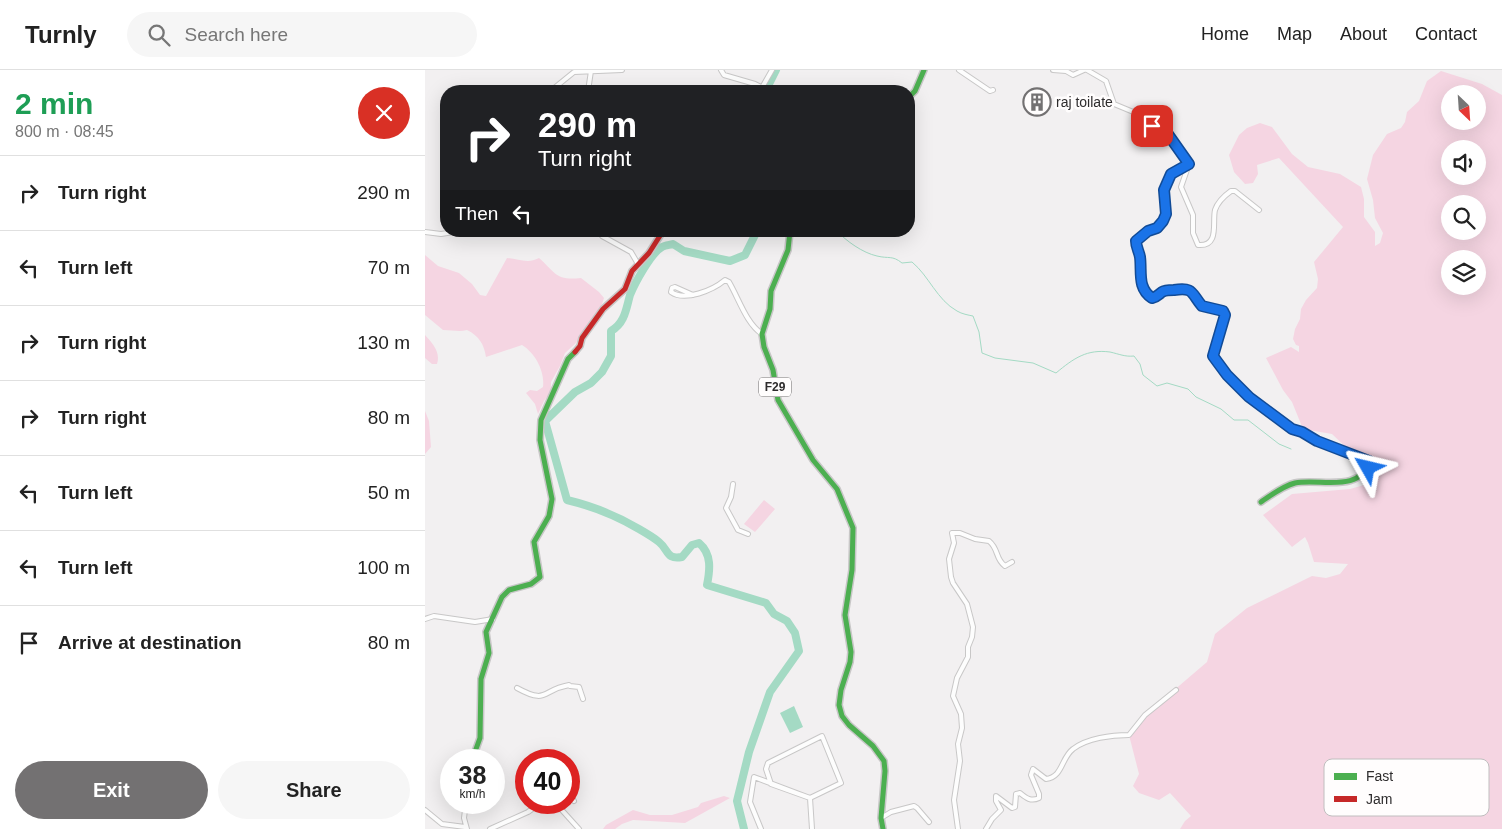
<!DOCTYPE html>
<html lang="en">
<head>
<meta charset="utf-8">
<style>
	:root { --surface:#fff; --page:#f6f6f6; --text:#222; --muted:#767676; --line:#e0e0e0; --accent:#737172 }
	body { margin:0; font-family:Helvetica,sans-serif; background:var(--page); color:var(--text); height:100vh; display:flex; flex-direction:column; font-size:19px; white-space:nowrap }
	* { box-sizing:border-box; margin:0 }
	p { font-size:16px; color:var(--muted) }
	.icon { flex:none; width:28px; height:28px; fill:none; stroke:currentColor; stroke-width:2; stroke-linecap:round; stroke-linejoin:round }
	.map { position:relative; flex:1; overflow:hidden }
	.side { display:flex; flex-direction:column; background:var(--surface); width:425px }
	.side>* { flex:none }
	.top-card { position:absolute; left:15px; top:15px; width:475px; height:152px; border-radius:20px; box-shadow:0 5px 20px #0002; background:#202124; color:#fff; overflow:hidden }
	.needle { width:32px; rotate:155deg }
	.controls { position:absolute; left:1016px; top:15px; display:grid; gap:10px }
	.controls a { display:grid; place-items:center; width:45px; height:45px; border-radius:50%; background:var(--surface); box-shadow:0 5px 20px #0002; font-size:25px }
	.speed { position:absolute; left:15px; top:679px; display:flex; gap:10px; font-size:25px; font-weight:700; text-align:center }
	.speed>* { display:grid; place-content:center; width:65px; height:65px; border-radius:50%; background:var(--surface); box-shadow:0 5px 20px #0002; line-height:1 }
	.speed small { font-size:12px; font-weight:400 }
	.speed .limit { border:8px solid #d22; background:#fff; color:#111 }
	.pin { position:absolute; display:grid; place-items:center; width:42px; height:42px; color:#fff; margin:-21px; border-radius:10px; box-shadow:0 2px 8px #0006 }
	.me { position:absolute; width:55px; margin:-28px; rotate:307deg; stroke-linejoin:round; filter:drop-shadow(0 0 4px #0008) }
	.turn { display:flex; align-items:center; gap:18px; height:105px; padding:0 15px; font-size:22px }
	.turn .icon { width:65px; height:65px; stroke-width:2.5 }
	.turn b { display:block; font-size:35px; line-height:42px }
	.then { display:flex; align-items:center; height:48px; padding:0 15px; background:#0003; gap:10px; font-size:19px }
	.round { display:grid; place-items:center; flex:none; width:52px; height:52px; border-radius:26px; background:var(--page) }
	.head { display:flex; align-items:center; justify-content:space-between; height:85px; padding:0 15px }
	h1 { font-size:30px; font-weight:800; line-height:38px; color:#1e9e55 }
	.cta { display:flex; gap:10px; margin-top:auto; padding:10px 15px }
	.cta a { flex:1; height:58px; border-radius:30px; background:var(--accent); color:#fff; font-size:20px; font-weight:800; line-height:58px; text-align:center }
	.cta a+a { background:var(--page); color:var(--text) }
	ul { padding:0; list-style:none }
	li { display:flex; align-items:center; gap:15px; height:75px; padding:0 15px; border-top:1px solid var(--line) }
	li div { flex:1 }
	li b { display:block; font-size:19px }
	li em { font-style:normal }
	header { display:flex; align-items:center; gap:30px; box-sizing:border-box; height:70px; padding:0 25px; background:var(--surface); border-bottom:1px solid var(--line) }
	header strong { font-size:24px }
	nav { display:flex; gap:28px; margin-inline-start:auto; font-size:18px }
	.search { width:350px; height:45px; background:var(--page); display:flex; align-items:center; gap:12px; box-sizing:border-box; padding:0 18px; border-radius:28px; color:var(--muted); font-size:19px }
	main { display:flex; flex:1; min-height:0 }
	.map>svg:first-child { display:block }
	.green { fill:#f5d5e2; fill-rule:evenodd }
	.water { fill:#a4dac4 }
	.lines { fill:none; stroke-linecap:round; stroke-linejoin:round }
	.stream { stroke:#a4dac4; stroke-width:1 }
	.river { stroke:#a4dac4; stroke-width:8 }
	.street-casing { stroke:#c8c7c7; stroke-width:6 }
	.fast-casing { stroke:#c8c7c7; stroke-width:8 }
	.jam-casing { stroke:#c8c7c7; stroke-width:8 }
	.street { stroke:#fdfdfd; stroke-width:4 }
	.fast { stroke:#4caf50; stroke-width:5 }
	.jam { stroke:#c62828; stroke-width:5 }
	.route-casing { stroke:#114b97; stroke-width:12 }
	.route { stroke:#1a73e8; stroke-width:9 }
	.labels { text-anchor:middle; stroke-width:5; stroke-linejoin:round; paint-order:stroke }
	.shield { fill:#fffdfd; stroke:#6d6b6b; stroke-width:1 }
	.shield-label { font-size:12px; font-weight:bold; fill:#2e2c2d }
	.poi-label { font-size:14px; fill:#2e2c2d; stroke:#fffdfd; text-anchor:start }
	.key { fill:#fffdfd; stroke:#c0bebf; stroke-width:1 }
	.key-label { font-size:14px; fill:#2e2c2d }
</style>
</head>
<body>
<header>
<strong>Turnly</strong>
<div class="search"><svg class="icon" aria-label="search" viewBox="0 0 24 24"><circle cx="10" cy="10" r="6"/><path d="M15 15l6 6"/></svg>Search here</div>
<nav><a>Home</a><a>Map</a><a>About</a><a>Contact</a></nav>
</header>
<main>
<section class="side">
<div class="head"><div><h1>2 min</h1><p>800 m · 08:45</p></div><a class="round" style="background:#d93025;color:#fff"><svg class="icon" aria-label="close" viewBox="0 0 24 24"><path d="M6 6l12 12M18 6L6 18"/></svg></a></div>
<ul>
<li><svg class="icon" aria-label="right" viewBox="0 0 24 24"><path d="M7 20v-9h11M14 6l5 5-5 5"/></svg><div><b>Turn right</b></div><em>290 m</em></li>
<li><svg class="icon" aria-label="left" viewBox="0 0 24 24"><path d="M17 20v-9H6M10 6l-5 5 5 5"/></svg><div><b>Turn left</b></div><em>70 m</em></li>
<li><svg class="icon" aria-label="right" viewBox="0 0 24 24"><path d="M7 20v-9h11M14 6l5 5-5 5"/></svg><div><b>Turn right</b></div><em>130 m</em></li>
<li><svg class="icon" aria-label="right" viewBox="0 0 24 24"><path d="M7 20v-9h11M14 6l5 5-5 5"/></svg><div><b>Turn right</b></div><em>80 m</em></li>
<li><svg class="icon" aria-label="left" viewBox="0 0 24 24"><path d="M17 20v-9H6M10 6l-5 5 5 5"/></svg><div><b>Turn left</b></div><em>50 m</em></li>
<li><svg class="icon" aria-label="left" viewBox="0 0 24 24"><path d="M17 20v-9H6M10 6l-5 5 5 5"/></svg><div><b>Turn left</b></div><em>100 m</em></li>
<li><svg class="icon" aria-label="arrive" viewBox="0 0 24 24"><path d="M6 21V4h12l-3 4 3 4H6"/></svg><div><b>Arrive at destination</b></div><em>80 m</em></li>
</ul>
<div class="cta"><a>Exit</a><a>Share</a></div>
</section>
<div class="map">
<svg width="1077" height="759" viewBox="0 0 1077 759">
	<rect width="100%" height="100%" fill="#f2f0f1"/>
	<path class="green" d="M1016,1L1057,14L1077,25V759H755L760,751L766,746L745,723L734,730L714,723L708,716L714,704L704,665L720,645L782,592L790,564L822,538L887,506L901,508L915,504L923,494L889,492L883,473L880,467L867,477L838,445L867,424L925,419L946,413L952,399L946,391L927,383L907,364L878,359L867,332L858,320L841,288L866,277L874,282V276L871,275L868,269L870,259L875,249L876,239L881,230L892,218L893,209L889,192L918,157L854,88L832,95L833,104L828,113L820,114L809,102L804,85L814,65L822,58L835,53L847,57L867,84L883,97L915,104L936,117L939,129V147L950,162V176L955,173L958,163L950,148L948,130L942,109L948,85L962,64L976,58L980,52L982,42L994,31L1002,11ZM1025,24H1052V51H1025ZM1025,79H1052V106H1025ZM1025,134H1052V161H1025ZM1025,189H1052V216H1025Z
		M0,185L13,196L34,203L47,214L55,225L61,226L82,188C94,189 103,194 114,188C131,203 131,211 156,208L174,222L179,228L177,234L150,274L140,283L135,296L126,312V322L119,331L113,344L110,334L101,323L105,320L112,321L118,317C120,301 110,283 97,275L61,287C59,274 54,266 42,260C34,262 27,260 18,260L0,245Z
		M0,265C7,273 16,282 12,294H7L0,288Z
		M0,341L4,351L6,377L0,384Z
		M339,430L350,439L330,462L319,454Z
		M299,726L305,728L260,753L208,750L197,754L190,759H178L181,755L208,740L225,745H247L273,737L276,733Z"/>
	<path class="water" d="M369,636L378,657L365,663L355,643Z"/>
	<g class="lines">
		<path class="stream" d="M412,161C421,171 438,183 452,186C464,189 467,185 477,193L487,192C504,206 512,230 532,241C537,244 543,245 548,246L554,262L557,283L570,288L608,293L631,303C649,288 662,279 685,282C694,284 700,287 709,286L715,294L718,305L732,316L742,313L763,319L771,327L796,339L809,350H823L854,374L866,379"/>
		<path class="river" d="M344,21L343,16L351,0
			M319,759L312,731L324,682L345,622L374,581L370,563L362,551L349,544L341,533L282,515C285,500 287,484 274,473L267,475L257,487C241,490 244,480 234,472C228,467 221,463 214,459C192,446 167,436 142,430L120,351L150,322L166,313L177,302L186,286V261C200,253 201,239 205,225C210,213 226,183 237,177C240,175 245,175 248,174L259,181L305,191L320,185L332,161"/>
		<g class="street-casing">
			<path id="street" d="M296,0L299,5L330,14L344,21
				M534,0L565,21L568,20
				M628,0L641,1L648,5L659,0
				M662,0L681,11L689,34L718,46L727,55L740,60L764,94L756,117L768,145V163L773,175C795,177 787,152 790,140C793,131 799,126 806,121H810L834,140
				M122,21L128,19L149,2L197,0
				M163,21L166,1
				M335,21L347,0
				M0,162L16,164L35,161
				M177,166L206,182L213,194
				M268,225L250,217L247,218L246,222C260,232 288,220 300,210L304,212C314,229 321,253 337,264
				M308,414L306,427L301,438L313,460L323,464
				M0,549L9,546L50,552L68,549
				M92,618C123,635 116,620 144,615L145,616L154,617L158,629
				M144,724L149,731
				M385,728L387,759
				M41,732L39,748L42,759
				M141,732L135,738L154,759
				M0,740L17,754L40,757
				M456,748L466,742L489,736L492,738L504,752
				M65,759L103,742L117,732
				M336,759L325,732L329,707L385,728L416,713L397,666L343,693L341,699L346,714L385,728
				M533,759L529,730L535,691L533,674L537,658L536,644L528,626L532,608L543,587V577L547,567L548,557L542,534L528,513L526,507L524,489L529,473L527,463H535L550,469L564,471C574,479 570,489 580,496L587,492
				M561,759L567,749L576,740L571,731V726L587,738L590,737L591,724L595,723C601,728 606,732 614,728V724L606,705L608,699L621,709C638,707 636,688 648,679C662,668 687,665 704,665L720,645L751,620"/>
		</g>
		<g class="fast-casing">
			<path id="fast" d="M484,27L490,21L499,0
				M365,161L363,180L346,221L345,239L337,264L339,277L348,300L353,330L388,390L412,419L428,458L427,500L420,545L426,582L425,592L416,620L414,635L417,646L424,655L448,676L459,691L460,701L456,748L458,759
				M781,237L798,241L800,245L788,286L802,305L824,327L867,359L877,362L892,371L944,391C935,424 895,408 870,413C858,416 846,425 836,432
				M47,690L55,668L56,609L64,583L61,562L77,527L84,520L106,514L115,507L109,472L124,446L127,429L115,370L116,350L143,289L150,282"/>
		</g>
		<g class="jam-casing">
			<path id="jam" d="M764,94L746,104L739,120L741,144L738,151L711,171V173C712,179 715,184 715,189C717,204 714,217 727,228L745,220L762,219L765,220L777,236L781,237
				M150,282L155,276L157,268L178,239L200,219L207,201L224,183L238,161"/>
		</g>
		<use href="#street" class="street"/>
		<use href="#fast" class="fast"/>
		<use href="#jam" class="jam"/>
	</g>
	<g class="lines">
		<g class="route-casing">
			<path id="route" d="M727,56L740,60L764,94L746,104L739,120L741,144L738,151L732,158L723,161L711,171C711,177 714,181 715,187C717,202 712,218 727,228C732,227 733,225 737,222C740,220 745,220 749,220C769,217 766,223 777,236L798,241L800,245L788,286L802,305L824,327L867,359L877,362L892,371L944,391L943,398"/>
		</g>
		<use href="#route" class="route"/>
	</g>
	<defs>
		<g id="building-ring" transform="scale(1.4375)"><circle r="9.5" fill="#fffdfd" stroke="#737172" stroke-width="1.5"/><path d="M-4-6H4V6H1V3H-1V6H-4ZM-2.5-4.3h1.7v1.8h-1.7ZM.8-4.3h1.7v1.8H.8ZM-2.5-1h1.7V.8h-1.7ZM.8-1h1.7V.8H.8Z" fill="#737172"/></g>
	</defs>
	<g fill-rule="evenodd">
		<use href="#building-ring" x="612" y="32"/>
	</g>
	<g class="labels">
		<rect class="shield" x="334" y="307.5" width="32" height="19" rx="4"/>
		<g class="shield-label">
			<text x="350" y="321">F29</text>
		</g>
		<g class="poi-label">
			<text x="631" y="37">raj toilate</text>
		</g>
	</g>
	<rect x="899" y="689" width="165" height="57" rx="8" class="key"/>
	<rect x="909" y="703" width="23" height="7" fill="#4caf50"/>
	<rect x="909" y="726" width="23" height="6" fill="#c62828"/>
	<g class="key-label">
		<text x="941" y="711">Fast</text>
		<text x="941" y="734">Jam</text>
	</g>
</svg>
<div class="controls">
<a><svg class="needle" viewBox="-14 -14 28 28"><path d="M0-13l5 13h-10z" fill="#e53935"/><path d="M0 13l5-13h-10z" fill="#767676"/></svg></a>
<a><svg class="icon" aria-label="sound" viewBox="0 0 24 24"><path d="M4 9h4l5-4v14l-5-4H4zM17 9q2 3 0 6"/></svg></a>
<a><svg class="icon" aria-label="search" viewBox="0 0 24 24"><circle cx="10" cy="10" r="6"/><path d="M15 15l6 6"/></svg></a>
<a><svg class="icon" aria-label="layers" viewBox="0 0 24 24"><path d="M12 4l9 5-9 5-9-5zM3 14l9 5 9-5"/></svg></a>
</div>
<div class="speed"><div>38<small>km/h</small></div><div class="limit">40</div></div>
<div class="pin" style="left:727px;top:56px;background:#d93025"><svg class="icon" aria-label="arrive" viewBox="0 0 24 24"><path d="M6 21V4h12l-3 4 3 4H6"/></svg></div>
<svg class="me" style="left:943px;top:398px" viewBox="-20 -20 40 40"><path d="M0-17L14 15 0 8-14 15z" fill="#1a73e8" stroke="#fff" stroke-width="4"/></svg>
<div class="top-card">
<div class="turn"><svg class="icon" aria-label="right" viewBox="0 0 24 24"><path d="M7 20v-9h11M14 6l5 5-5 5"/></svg><div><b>290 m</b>Turn right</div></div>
<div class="then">Then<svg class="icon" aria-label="left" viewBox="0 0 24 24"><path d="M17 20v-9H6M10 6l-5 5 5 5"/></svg></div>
</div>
</div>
</main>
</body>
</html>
